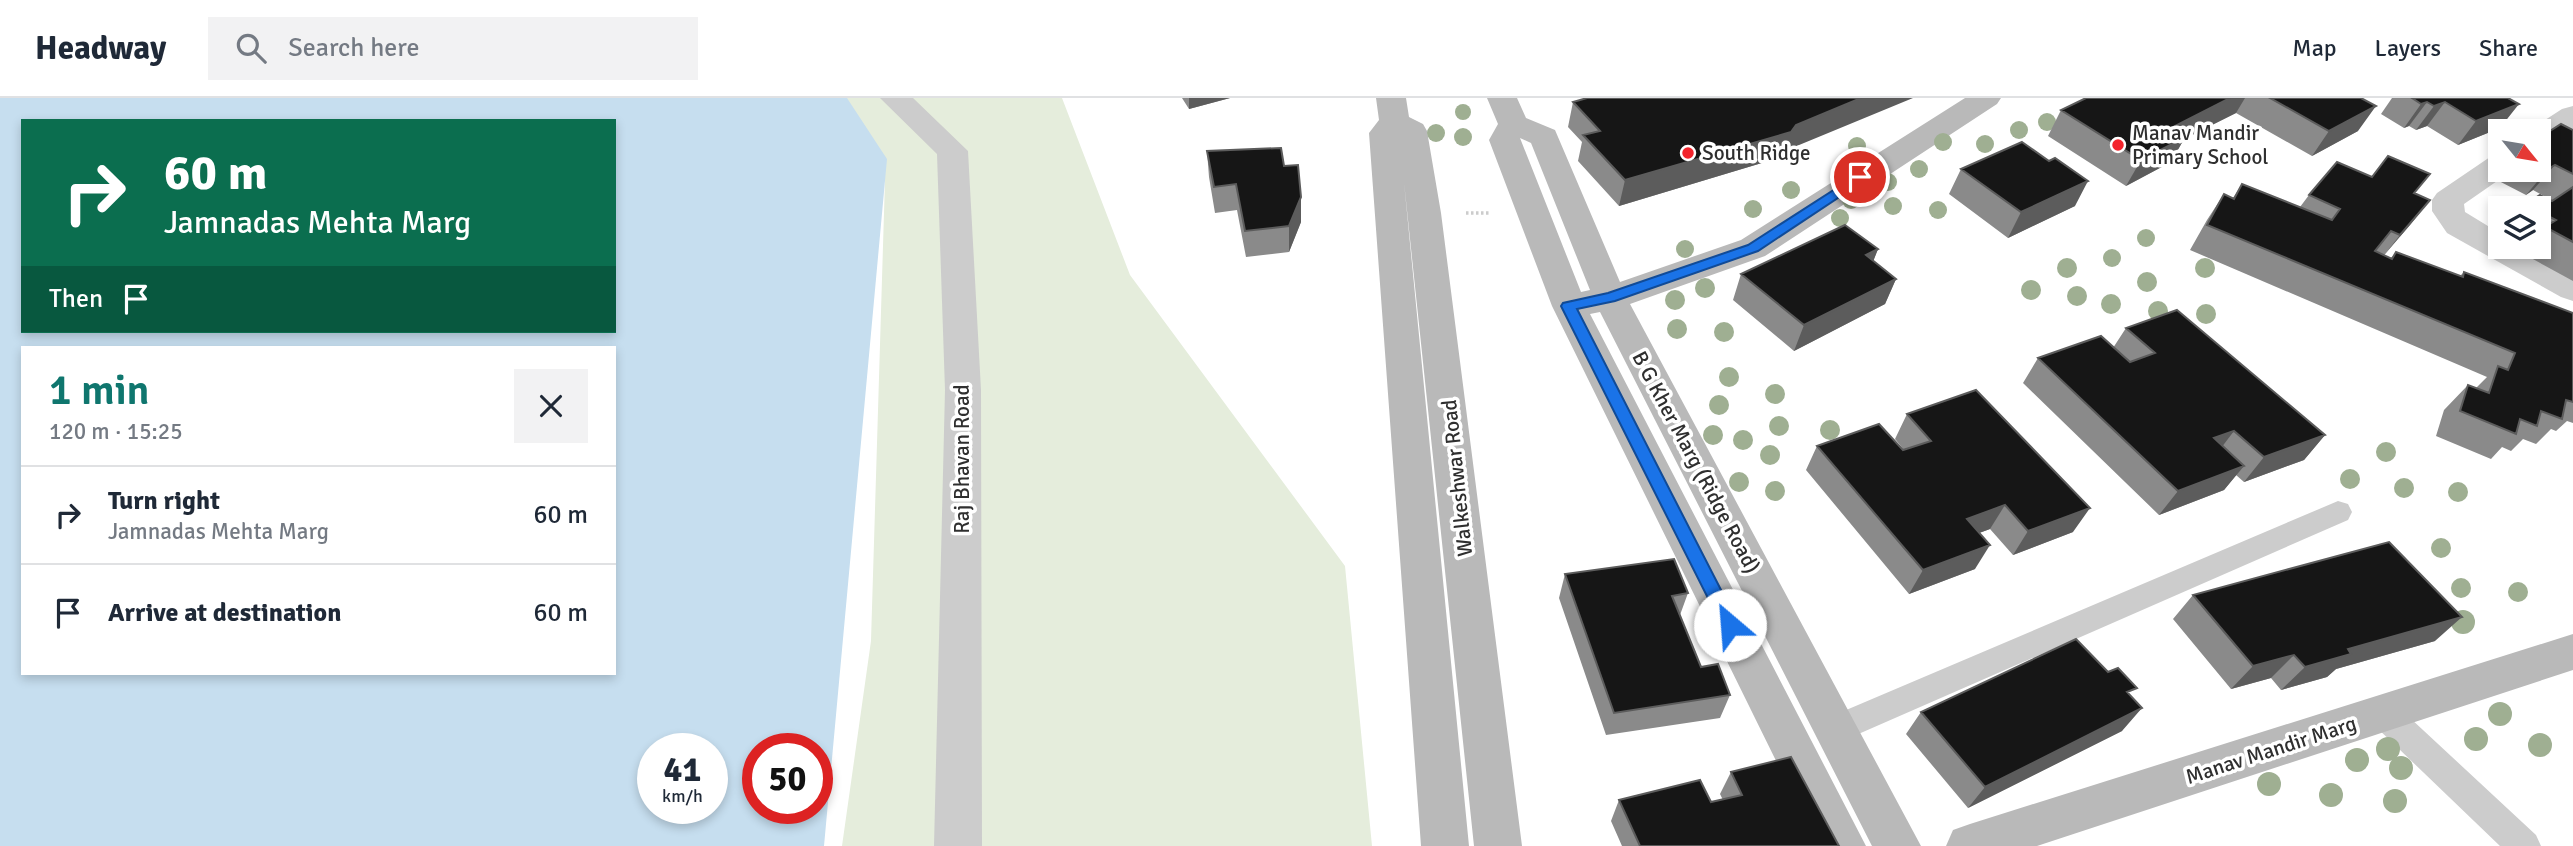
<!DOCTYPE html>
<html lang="en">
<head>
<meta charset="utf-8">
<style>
	:root { --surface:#fff; --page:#f2f2f3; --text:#1f2937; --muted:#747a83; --line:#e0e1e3; --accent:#0f766e }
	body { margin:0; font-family:Signika,sans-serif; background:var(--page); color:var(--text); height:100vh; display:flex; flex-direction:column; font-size:26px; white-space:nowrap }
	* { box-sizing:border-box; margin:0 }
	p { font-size:23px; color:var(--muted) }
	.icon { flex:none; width:38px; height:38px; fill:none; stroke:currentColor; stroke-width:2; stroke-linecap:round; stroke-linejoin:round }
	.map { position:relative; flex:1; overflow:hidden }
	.drawer { position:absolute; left:21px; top:248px; width:595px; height:329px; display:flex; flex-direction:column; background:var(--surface); border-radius:0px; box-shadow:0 4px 10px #0003 }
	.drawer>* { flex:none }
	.guide { position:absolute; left:21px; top:21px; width:595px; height:214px; border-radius:0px; box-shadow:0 4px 10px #0003; background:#0b6e4f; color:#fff; overflow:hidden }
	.needle { width:46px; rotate:120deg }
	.tools { position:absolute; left:2488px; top:21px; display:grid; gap:14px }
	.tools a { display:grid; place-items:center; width:63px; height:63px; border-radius:0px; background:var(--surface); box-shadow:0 4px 10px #0003; font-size:35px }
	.speed { position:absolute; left:637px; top:635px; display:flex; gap:14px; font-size:35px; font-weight:700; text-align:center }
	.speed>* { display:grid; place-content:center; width:91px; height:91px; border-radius:50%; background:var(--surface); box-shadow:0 4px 10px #0003; line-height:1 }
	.speed small { font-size:18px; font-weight:400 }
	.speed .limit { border:10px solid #d22; background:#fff; color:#111 }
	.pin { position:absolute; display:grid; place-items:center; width:60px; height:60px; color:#fff; margin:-30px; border:4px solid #fff; border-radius:50%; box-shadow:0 2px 7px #0007 }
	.me { position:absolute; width:77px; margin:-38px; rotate:333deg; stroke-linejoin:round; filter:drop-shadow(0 0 5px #0008) }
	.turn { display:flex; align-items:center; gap:24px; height:147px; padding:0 28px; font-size:32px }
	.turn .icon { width:91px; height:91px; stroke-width:2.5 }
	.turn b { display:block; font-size:49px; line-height:60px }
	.then { display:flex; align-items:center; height:66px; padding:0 28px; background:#0003; gap:14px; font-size:26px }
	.round { display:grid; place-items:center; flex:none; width:74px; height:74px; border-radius:0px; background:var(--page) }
	.head { display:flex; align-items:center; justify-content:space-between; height:119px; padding:0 28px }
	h1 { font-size:42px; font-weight:600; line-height:52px; color:var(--accent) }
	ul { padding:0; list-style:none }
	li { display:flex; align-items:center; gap:21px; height:98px; padding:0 28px; border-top:2px solid var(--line) }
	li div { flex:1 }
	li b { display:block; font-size:26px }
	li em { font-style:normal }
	header { display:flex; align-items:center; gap:42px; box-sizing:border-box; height:98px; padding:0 35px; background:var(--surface); border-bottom:2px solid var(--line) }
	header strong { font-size:33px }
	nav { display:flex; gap:38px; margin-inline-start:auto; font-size:24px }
	.search { width:490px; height:63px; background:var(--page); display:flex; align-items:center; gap:18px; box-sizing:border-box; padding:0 24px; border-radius:0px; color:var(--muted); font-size:26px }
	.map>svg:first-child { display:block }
	.green { fill:#e5eddc }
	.water { fill:#c6deef; fill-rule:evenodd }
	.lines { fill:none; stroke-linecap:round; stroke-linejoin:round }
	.path { stroke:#ccc; stroke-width:3.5; stroke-dasharray:2.5 2.5; stroke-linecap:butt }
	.service { fill:#ccc; fill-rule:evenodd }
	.minor { fill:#ccc; fill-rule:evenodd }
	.tertiary { fill:#ccc; fill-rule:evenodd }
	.secondary { fill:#b9b9b9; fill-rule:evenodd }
	.tree { fill:#9faf92 }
	.wall { fill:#8a8a8a }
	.shaded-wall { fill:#5c5c5c }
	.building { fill:#161616; stroke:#5c5c5c; stroke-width:2 }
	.route { fill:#1a73e8; stroke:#114b97; stroke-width:2 }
	.poi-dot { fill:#f3242c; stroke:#fff; stroke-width:2.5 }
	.labels { text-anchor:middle; stroke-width:7; stroke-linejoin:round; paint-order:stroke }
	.poi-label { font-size:21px; fill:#2f2f2f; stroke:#fff; text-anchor:start }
	.street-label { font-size:21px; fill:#2f2f2f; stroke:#fff }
</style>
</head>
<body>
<header>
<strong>Headway</strong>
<div class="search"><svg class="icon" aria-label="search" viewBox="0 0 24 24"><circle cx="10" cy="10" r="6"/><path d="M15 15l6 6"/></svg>Search here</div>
<nav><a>Map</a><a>Layers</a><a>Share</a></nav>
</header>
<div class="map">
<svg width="2573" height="748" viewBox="0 0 2573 748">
	<rect width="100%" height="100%" fill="#fff"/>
	<path class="green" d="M800,0H1062L1130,177L1345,468L1372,748H842L871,543L885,82Z"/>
	<path class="water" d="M0,0H847L887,61L824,748H0ZM23,23H614V233H23ZM23,250H614V576H23ZM653,651H712V710H653ZM758,651H817V710H758Z"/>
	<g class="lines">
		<path class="path" d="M1466,115H1489"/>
		<path class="service" d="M2338,403L2348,406L2352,414L2348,422L1847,641L1836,645L1825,641L1820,631L1825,621Z
			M2384,602L2395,606L2536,737L2541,748H2500L2373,626L2368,616L2373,606Z"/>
		<path class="minor" d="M2573,8V31L2550,47L2539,49V33H2528L2562,11Z
			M2501,56V72H2513L2464,106L2465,114L2501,136V149H2524L2573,176V203L2561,199L2447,135L2432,113V102L2437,95L2490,59Z"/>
		<path class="tertiary" d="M880,0H913L968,53L981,292L982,748H934L945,292L937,56Z"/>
		<path class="secondary" d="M1376,0H1406L1409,19L1423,26L1427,33L1441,115L1522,748H1474L1404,84L1469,748H1421L1369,35L1379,22Z
			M1487,0H1517L1526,20L1555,32L1620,184L1741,142L1965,0H2001L1997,6L1765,158L1630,206L1921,748H1872L1600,214L1590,216L1866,748H1818L1552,208L1489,42L1498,26ZM1520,40L1531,45L1590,192L1581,194Z
			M2573,536V572L2037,748H1946L1953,732L1970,726Z"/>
	</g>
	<g class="tree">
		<circle cx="1463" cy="14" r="8"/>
		<circle cx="2047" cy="24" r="9"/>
		<circle cx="2019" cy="32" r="9"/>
		<circle cx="1436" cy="35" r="9"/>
		<circle cx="1463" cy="39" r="9"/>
		<circle cx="1943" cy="44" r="9"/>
		<circle cx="1985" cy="46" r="9"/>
		<circle cx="1857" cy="48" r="9"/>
		<circle cx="1919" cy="71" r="9"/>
		<circle cx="1888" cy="84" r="9"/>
		<circle cx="1791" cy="92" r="9"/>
		<circle cx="1851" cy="102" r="9"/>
		<circle cx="1893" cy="108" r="9"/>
		<circle cx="1753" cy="111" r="9"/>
		<circle cx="1938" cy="112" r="9"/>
		<circle cx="1840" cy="120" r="9"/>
		<circle cx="2146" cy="140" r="9"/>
		<circle cx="1685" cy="151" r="9"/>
		<circle cx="2112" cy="160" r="9"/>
		<circle cx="2067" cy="170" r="10"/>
		<circle cx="2205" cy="170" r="10"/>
		<circle cx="2147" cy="184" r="10"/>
		<circle cx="1705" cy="190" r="10"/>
		<circle cx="2031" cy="192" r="10"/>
		<circle cx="2077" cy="198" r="10"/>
		<circle cx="1675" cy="202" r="10"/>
		<circle cx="2111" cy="206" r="10"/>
		<circle cx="2158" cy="213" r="10"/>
		<circle cx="2206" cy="216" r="10"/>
		<circle cx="1677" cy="231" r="10"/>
		<circle cx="1724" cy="234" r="10"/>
		<circle cx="1729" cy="279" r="10"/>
		<circle cx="1775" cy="296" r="10"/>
		<circle cx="1719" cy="307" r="10"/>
		<circle cx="1779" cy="328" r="10"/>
		<circle cx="1830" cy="332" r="10"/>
		<circle cx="1713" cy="337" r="10"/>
		<circle cx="1743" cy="342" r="10"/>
		<circle cx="2386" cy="354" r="10"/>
		<circle cx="1770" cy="357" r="10"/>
		<circle cx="2350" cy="381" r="10"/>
		<circle cx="1739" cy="384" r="10"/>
		<circle cx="2404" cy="390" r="10"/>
		<circle cx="1775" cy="393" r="10"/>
		<circle cx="2458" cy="394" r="10"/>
		<circle cx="2441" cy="450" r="10"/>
		<circle cx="2461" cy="490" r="10"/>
		<circle cx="2518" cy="494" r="10"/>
		<circle cx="2463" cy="524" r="12"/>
		<circle cx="2500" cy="616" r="12"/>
		<circle cx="2476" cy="641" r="12"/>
		<circle cx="2540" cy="647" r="12"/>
		<circle cx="2388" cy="651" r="12"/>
		<circle cx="2357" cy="662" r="12"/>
		<circle cx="2401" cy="670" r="12"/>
		<circle cx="2269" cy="686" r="12"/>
		<circle cx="2331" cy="697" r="12"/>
		<circle cx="2395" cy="703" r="12"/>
	</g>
	<path class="wall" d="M1182,0H1230L1189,11Z
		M2086,0H2361L2358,33L2312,58L2236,15L2184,41L2171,64L2126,88L2048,38L2061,12Z
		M2392,0H2508L2500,30L2458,47L2427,28L2416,32L2409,28L2404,30L2381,16Z
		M1573,4L1787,52L1782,59L1619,108L1578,63L1582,44L1568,29Z
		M2573,32V183L2522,155L2528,149H2539V110H2522L2526,106L2553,103L2533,92L2526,97L2495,81L2502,72H2539V40Z
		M1207,53L1284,68L1301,124L1289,154L1246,159L1237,112L1215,115L1209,79Z
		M1961,71L2075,108L2008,140L1949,96Z
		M2372,79L2430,102L2384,157L2391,160L2396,154L2460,178L2464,174L2573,215V325L2567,323L2556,333L2551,331L2536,346L2523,341L2511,353L2502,349L2491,361L2436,338L2444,312L2468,287L2476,290L2487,279L2190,152L2207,122L2224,96L2233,100L2242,86L2300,109L2309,97Z
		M1878,151L1873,163L1896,181L1885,206L1794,253L1733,202L1741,176Z
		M2126,230L2325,337L2304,362L2244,384L2236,377L2224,392L2159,417L2023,285L2038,260L2113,250Z
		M1907,316L2073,434L2013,457L1990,431L1979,435L1975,471L1909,496L1806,372L1817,348L1904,352L1895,341Z
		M1565,476L1688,495L1680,517L1701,569L1730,597L1720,620L1606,637L1559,500Z
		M2193,497L2435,543L2336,571L2327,579L2281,592L2271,580L2231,591L2173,521Z
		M2130,597L2122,633L1968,710L1906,636L1921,614Z
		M1731,674L1839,748H1622L1611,723L1619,702L1711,704L1723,702L1720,696Z"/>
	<path class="shaded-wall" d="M1189,0H1230L1189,11Z
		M1861,0H1913L1787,52L1782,59L1619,108L1625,82L1796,27Z
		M2230,0H2245L2236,15L2184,41L2171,64L2126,88L2141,62L2171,30Z
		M2427,4L2409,28L2404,30L2421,6Z
		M2445,4L2427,28L2416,32L2434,8Z
		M2519,6L2500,30L2458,47L2476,23Z
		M2376,8L2358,33L2312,58L2329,33Z
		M2555,67L2533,92L2526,97L2548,71Z
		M2088,83L2075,108L2008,140L2021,114Z
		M1301,99V124L1289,154V128Z
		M2430,102L2410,127L2380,162L2400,137Z
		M1878,151L1868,177L1866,157Z
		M1896,181L1885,206L1794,253L1804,227Z
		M2234,333L2215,358L2214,340Z
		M2325,337L2304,362L2244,384L2264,359Z
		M2244,368L2224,392L2159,417L2178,393Z
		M2005,407L1990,431L1952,445L1967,421Z
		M2090,410L2073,434L2013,457L2028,433Z
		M1990,447L1975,471L1909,496L1923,472Z
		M2462,519L2435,543L2336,571L2327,579L2281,592L2305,569L2348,551Z
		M2294,557L2271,580L2231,591L2253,568Z
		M2142,610L2122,633L1968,710L1985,689Z"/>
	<path class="building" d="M1587,0H1861L1796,27L1791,34L1625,82L1583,37L1600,33L1573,4Z
		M2086,0H2230L2171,30L2186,39L2141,62L2061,12Z
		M2270,0H2361L2376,8L2329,33Z
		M2412,0H2508L2519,6L2476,23L2445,4L2434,8L2427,4L2421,6Z
		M2561,26L2573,32V76L2555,67L2548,71L2539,67V40Z
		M2022,44L2049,63L2055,60L2088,83L2021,114L1961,71Z
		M1281,50L1284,68L1298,67L1301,99L1289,128L1245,133L1236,86L1214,89L1207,53Z
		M2388,58L2430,76L2414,95L2430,102L2400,137L2391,133L2375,153L2392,161L2396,154L2463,179L2464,174L2573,215V304L2566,302L2562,321L2541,313L2537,328L2520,321L2516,336L2460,313L2468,287L2489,295L2498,268L2508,272L2515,255L2207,127L2224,96L2234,101L2242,86L2332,122L2340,111L2309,97L2337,64L2372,79Z
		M2573,89V144L2545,129L2556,122L2539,113V110H2534L2526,106L2540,97L2552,103Z
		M1845,127L1878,151L1866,157L1896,181L1804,227L1741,176Z
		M2177,212L2325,337L2264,359L2234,333L2214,340L2244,368L2178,393L2038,260L2101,238L2130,264L2155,255L2126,230Z
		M1976,292L2090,410L2028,433L2005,407L1967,421L1990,447L1923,472L1817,348L1879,326L1903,352L1931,343L1907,316Z
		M2389,444L2462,519L2348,551L2351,556L2305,569L2294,557L2253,568L2193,497Z
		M1674,461L1688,495L1672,498L1701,569L1718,566L1730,597L1614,615L1565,476Z
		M2076,541L2108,574L2118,570L2137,590L2127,594L2142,610L1985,689L1921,614Z
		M1791,659L1839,748H1640L1619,702L1700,682L1711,704L1742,697L1731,674Z"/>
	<path class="route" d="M1860,75L1865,76V82L1758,153L1615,203L1577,211L1739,527L1736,532L1730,534L1724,532L1561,208L1563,205L1608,195L1748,147Z"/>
	<g class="poi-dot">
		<circle cx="2118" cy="47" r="7"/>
		<circle cx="1688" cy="55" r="7"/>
	</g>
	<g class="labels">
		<g class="poi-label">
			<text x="2132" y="42">Manav Mandir<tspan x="2132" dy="24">Primary School</tspan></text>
			<text x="1702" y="62">South Ridge</text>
		</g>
		<g class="street-label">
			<text transform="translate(962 361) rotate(-90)" y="7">Raj Bhavan Road</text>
			<text transform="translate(1696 364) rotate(62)" y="7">B G Kher Marg (Ridge Road)</text>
			<text transform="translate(1457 380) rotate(-96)" y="7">Walkeshwar Road</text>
			<text transform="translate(2271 652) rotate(-18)" y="7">Manav Mandir Marg</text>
		</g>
	</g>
</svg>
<div class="tools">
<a><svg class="needle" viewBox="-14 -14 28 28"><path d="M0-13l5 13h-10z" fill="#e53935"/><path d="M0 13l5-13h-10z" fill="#747a83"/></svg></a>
<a><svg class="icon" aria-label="layers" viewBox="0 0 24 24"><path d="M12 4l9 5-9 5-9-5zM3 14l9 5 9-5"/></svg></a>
</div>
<div class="speed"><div>41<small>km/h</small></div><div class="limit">50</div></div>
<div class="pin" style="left:1860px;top:79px;background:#d93025"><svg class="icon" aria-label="arrive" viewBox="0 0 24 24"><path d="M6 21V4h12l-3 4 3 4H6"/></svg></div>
<svg class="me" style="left:1730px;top:527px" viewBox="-20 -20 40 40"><circle r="19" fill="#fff"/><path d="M0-13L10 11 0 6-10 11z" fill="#1a73e8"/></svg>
<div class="guide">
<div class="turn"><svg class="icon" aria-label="right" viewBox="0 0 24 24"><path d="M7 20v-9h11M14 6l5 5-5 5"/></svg><div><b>60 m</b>Jamnadas Mehta Marg</div></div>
<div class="then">Then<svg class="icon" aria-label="arrive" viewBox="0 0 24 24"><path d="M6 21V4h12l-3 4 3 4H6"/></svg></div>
</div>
<section class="drawer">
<div class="head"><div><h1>1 min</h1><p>120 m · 15:25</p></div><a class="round"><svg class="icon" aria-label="close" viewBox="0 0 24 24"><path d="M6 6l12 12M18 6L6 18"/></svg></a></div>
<ul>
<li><svg class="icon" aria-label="right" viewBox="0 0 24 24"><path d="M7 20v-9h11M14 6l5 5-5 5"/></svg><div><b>Turn right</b><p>Jamnadas Mehta Marg</p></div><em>60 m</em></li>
<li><svg class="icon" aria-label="arrive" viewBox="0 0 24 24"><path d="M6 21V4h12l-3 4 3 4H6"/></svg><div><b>Arrive at destination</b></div><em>60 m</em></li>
</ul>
</section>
</div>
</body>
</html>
